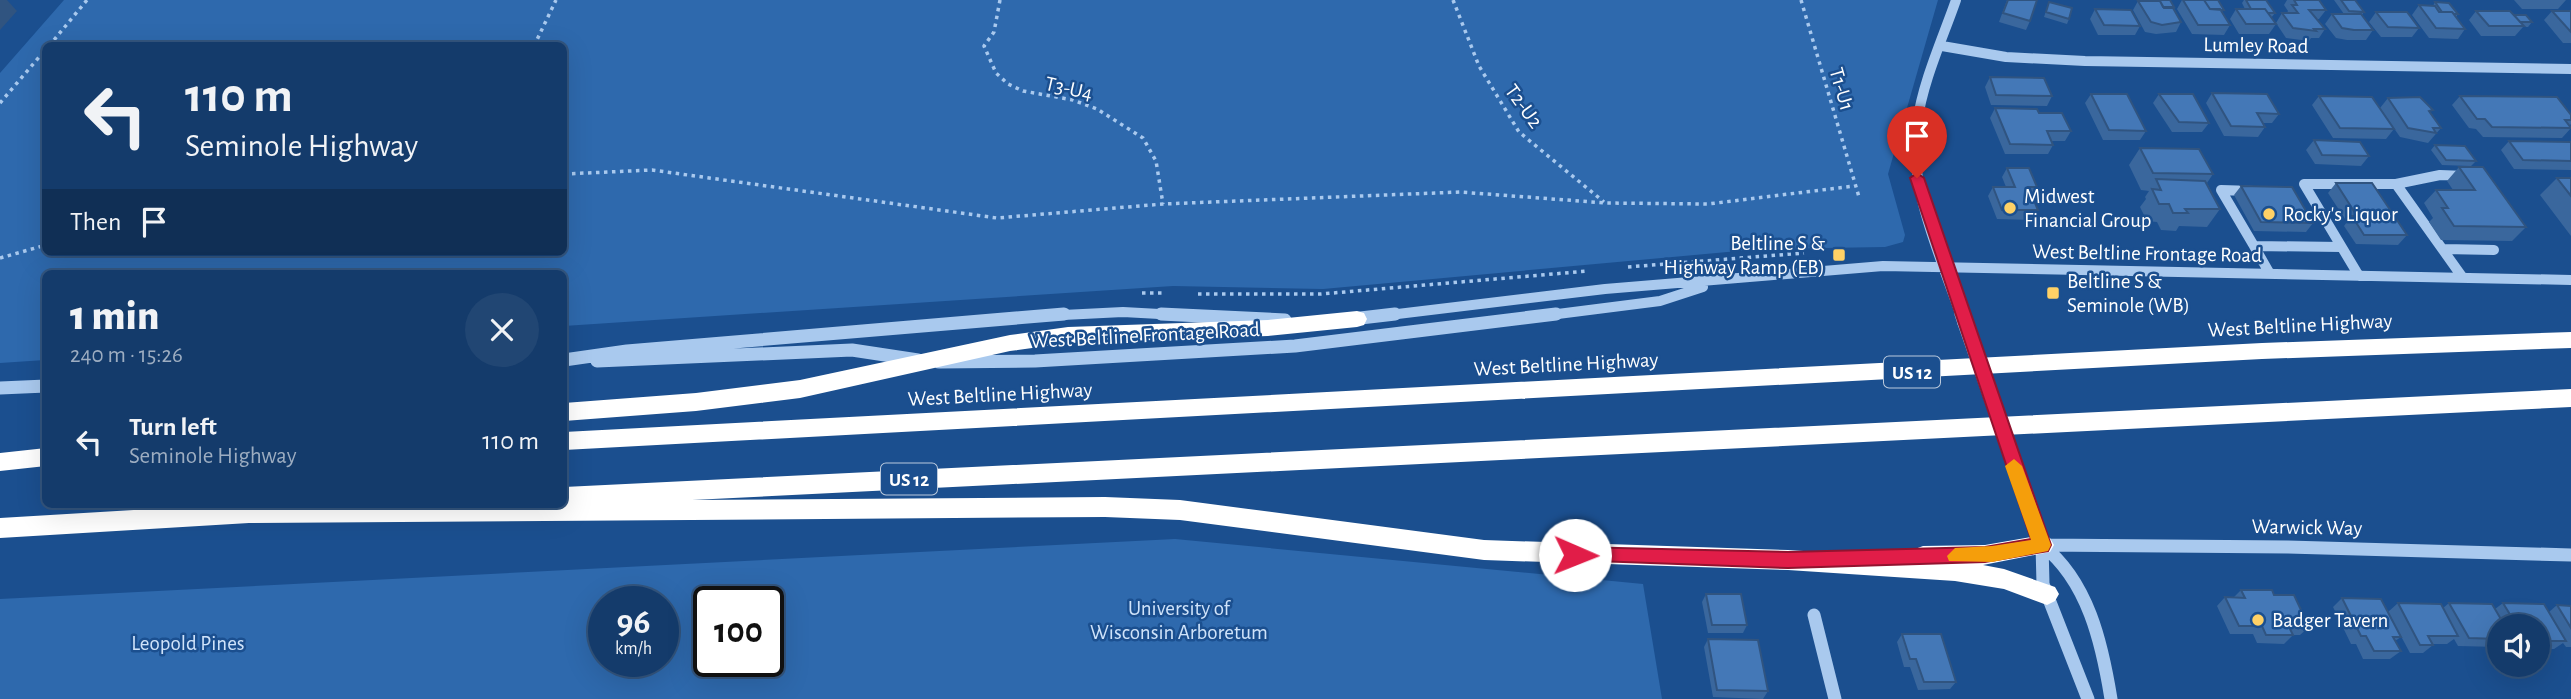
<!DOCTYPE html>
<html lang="en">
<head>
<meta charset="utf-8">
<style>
	:root { --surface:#143b6b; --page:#214673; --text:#f1f3f6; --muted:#9dadc1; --line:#33557e }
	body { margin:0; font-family:"Alegreya Sans",sans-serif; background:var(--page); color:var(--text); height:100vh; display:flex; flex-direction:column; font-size:26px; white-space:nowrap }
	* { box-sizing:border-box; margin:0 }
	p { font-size:23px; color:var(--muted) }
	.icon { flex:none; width:38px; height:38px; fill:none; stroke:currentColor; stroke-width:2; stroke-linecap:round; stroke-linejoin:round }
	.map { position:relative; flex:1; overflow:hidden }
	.drawer { position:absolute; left:42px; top:270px; width:525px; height:238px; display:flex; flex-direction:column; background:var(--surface); border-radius:10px; box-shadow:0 7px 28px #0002,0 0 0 2px var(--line) }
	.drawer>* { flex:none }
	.hud { position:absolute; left:42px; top:42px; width:525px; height:214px; border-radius:10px; box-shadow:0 7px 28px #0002,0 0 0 2px var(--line); background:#143b6b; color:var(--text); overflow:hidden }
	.tools { position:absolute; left:2487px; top:614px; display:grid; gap:14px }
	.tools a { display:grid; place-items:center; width:63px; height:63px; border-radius:50%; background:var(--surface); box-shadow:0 7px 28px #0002,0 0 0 2px var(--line); font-size:35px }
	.speed { position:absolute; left:588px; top:586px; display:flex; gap:14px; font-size:35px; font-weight:700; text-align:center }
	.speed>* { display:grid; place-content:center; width:91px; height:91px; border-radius:50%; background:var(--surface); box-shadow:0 7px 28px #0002,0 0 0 2px var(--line); line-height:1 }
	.speed small { font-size:18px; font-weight:400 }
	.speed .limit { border:4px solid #111; border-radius:10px; background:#fff; color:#111 }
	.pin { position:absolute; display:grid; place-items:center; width:60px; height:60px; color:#fff; margin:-72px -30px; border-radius:50% 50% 50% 0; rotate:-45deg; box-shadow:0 0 7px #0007 }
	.pin .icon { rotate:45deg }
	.me { position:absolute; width:77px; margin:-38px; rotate:91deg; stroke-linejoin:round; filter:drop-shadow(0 0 5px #0008) }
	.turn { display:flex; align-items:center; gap:24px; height:147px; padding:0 28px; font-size:32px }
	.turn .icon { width:91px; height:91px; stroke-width:2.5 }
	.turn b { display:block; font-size:49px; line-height:60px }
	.then { display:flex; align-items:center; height:66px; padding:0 28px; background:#0003; gap:14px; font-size:26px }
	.round { display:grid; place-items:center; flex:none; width:74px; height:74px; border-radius:37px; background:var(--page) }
	.summary { display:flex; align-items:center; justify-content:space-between; height:119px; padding:0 28px }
	h1 { font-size:42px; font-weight:800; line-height:52px }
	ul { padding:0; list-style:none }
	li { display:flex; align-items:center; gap:21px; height:105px; padding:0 28px }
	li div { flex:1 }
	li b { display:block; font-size:26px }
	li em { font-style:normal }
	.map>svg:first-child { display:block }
	.green { fill:#2e69ad; fill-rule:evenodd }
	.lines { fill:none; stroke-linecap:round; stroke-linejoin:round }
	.path { stroke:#a9c9ee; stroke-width:3.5; stroke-dasharray:3.5 4.5; stroke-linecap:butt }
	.minor-far1 { stroke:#a9c9ee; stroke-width:10 }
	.minor { stroke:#a9c9ee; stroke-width:13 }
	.highway { fill:#fff; fill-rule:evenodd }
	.minor-bridge { stroke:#a9c9ee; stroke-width:13 }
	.wall { fill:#3a679d }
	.shaded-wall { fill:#305480 }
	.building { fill:#4478b7; stroke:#305480; stroke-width:2 }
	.route { fill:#e11d48; stroke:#92132f; stroke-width:2 }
	.slow { fill:#f59e0b }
	.poi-dot { fill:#ffd166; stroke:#1b4f8f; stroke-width:2.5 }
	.labels { text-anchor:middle; stroke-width:5; stroke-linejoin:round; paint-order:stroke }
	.shield { fill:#1b4f8f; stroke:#bbcadd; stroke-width:2 }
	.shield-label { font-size:19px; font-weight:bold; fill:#fff }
	.street-label { font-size:21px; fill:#fff; stroke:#1b4f8f }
	.poi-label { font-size:21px; fill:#fff; stroke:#1b4f8f; text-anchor:start }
	.park-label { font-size:21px; fill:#cfe3fa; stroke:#1b4f8f }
</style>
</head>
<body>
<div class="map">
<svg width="2571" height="699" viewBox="0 0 2571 699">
	<rect width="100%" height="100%" fill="#1b4f8f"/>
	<path class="green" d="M64,0H1938L1888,174L1905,235L1903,242L1885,247L1760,249L1323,289L1173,286L564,326V273H46L45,360L0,363V73ZM46,46H564V252H46Z
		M1175,539L1643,584L1662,699H0V599ZM663,602V662H604V602ZM709,602H768V662H709Z"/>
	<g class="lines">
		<path class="path" d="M1000,0L994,32L984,46L996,73L1008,84L1023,91L1073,100L1097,109L1143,138L1156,161L1163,204
			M1453,0L1479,66L1519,132L1604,202
			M1801,0L1859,197
			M49,46L87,0
			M534,46L556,0
			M0,103L46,49
			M564,174L652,170L997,218L1163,204L1460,192L1606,203L1708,204L1854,186
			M0,258L46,245
			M1628,267L1804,253
			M1142,293H1162
			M1198,294H1321L1588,271"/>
		<path class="minor-far1" d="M1956,0C1942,40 1923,81 1917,123C1908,189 1940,255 1961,316
			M1942,46L2006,57L2085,61L2571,69
			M2254,191L2221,190L2254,246
			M2444,249L2494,250
			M2270,274L2254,246L2341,247
			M2359,276L2304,184H2396
			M2463,278L2396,184L2440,175L2466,176
			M1043,316L1123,312L1196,316
			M1381,316L1605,289L1883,266L2571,280
			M1542,316L1660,301L1703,287"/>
		<path class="minor" d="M1161,314L1285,320
			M1961,314L1964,323
			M1352,319L1395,314
			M564,360L627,351L1064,314
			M597,361L852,350L918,360
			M939,362L1035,361L1295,346L1556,314
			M0,388L46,386
			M2006,443L2042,545L2043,584L2088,699
			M2042,545L2288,547L2571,555
			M2042,545C2088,581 2102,643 2111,699
			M1814,615L1835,699"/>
		<path class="highway" d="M1357,311L1364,313L1367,319L1364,325L1357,327L1268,336L1068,343L1010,351L800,398L696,411L564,421V403L696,393L800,380L1010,335L1068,327L1268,320Z
			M2571,332V348L2262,359L564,450V432L2262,343Z
			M2571,389V407L692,500L1105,497L1180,500L1484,540L1788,550L1912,558L1915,549L1923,546L1985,545L2042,535L2050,538L2054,545L2050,552L1983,565L2004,569L2055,587L2059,594L2055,601L2047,605L2004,589L1955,581L1788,570L1484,560L1180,520L1105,517L249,523L0,538V518L234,504H564V487Z
			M46,448V466L0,471V453Z"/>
		<path class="minor-bridge" d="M1964,323L2006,443"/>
	</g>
	<path class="wall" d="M2007,0H2037L2030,21L2026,30L1999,22Z
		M2170,0L2181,22L2176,32L2156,34L2145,32L2133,10L2138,1Z
		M2182,0H2218L2224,10L2222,12L2230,25L2224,35L2192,34L2177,9Z
		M2244,0H2266L2275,13L2271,18L2276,24L2269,34H2239L2230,19L2236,9H2245L2242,3Z
		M2287,0H2319L2326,10L2319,19H2317L2325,29L2319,38H2311L2309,41L2286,38L2276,23L2282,13H2287L2288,11L2284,5Z
		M2334,0H2355L2364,12L2362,15L2373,30L2366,40H2347L2336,38L2325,24L2332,14H2344Z
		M2514,0H2566L2558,9H2522Z
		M2049,2L2069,19L2067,24L2044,17Z
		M2435,2L2458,14L2456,17L2465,29L2458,39L2429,38L2412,15L2419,5L2433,6Z
		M2095,9L2140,26L2135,35H2098L2090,19Z
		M2476,11L2514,15L2532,22L2528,27H2523L2515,36H2481L2469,20Z
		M2552,11H2571V43H2563L2544,20Z
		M2376,12L2419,28L2412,37H2381L2369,22Z
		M1990,77L2052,96L2047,106L1991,105L1985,87Z
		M2212,93L2279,114L2272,123H2263L2265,127L2258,137L2224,136L2206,103Z
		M2091,94L2146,131L2140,140H2103L2085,103Z
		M2159,94L2209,123L2202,132H2172L2153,103Z
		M2319,96L2394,129L2386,139L2333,138L2312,105Z
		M2460,96L2571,115V124L2569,126L2571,128L2562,138L2483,137L2476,129L2469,128L2452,105Z
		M2388,98L2430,113L2441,128L2428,143L2400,137L2380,108Z
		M1995,108L2039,113L2071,131L2065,141H2052L2053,145L2048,154H2005L1990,118Z
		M2314,140L2369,156L2361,166L2315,164L2306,150Z
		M2509,141L2571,142V170L2514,169L2501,150Z
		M2435,145L2476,161L2471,166L2442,165L2431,150Z
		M2140,148L2213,174L2207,183L2220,209L2207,227L2179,226L2176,231L2161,230L2157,222L2147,221L2140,207L2146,199L2145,197L2149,191L2141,190L2129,165Z
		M2459,167L2526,227L2512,241L2441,240L2429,222L2433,218L2424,203L2436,190H2453L2447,181Z
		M2007,168L2037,187L2032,196L2038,210L2032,220L1997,219L1988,196L1993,187H2006L2002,177Z
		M2557,178H2571V236L2540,195Z
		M2336,183L2407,235L2398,245L2356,244L2344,226L2347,222L2328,193Z
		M2241,186L2313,223L2306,232L2254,231L2234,195Z
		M2241,590L2274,595L2309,627L2300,635H2293L2284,644L2257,643L2253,634H2230L2217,606L2225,597H2234Z
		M1706,594L1747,625L1743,633H1708L1702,602Z
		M2342,598L2401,637L2395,641L2401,651L2390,659H2363L2356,644H2351L2333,607Z
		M2398,603L2443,608L2449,603L2495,609L2503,603L2549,612L2557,605L2571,606V647H2566L2563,643L2554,649H2538V626H2499V647L2458,646L2454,639L2447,644H2433V645L2423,653H2410L2388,612Z
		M1902,634L1956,682L1950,689L1918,690L1910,667H1904L1897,642Z
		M1708,639L1768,691L1763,699L1713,697L1704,647Z"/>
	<path class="shaded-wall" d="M0,0H7L17,11L0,30Z"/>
	<path class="building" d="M2008,0H2037L2030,21L2003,13Z
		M2156,0H2170L2174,7H2163L2160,1Z
		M2183,0H2204L2210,9H2220L2230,25H2198Z
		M2204,0H2218L2224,10L2210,9Z
		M2246,0H2266L2275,13H2268L2265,9H2251Z
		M2294,0H2319L2326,10H2309L2325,29H2314L2316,31L2293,28L2282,13H2298L2292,5H2297Z
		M2341,0H2355L2364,12L2349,11Z
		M2138,1H2160L2164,8H2173L2181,22L2162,25L2151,22Z
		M2049,2L2072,8L2069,19L2046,12Z
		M2435,2L2449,3L2458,14H2454L2452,12H2442Z
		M2419,5L2435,6L2439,12H2452L2465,29L2436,28Z
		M2095,9L2131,10L2140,26L2104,25Z
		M2236,9H2265L2276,24H2246Z
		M2476,11H2510L2524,26H2489Z
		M2552,11H2571V32Z
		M2376,12H2407L2419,28L2388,27Z
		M2332,14H2361L2373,30H2354L2342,28Z
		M2514,15H2526L2532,22H2520Z
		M1990,77L2044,78L2052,96L1996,95Z
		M2212,93L2267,94L2279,114L2257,113L2265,127L2231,126Z
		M2091,94H2127L2146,131L2109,130Z
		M2159,94H2193L2209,123L2179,122Z
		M2319,96L2372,97L2394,129L2340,128Z
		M2460,96L2557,97L2571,115V120H2565L2571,128L2492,127L2485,119H2477Z
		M2420,97L2433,110L2429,111L2441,128H2433L2436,133L2408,128L2388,98Z
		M1995,108L2037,109L2039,113H2062L2071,131H2047L2053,145L2010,144Z
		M2314,140L2360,142L2369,156L2322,155Z
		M2509,141L2571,142V161L2523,160Z
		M2435,145L2465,146L2476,161L2446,160Z
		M2140,148L2199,149L2213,174L2153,173Z
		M2459,167H2483L2526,227L2454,226L2442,208H2448L2436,190H2475Z
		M2007,168H2029L2037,187H2028L2038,210H2002L1993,187H2015Z
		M2557,178H2571V196Z
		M2156,179L2205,181L2220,209H2185L2188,213H2173L2169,204H2159L2152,189L2161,190Z
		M2336,183H2372L2407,235H2364L2352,216H2357Z
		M2241,186L2292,187L2313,223L2261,222Z
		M2241,590H2272L2274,595H2294L2309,627H2289L2293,635H2266L2262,626H2239L2225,597L2245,598Z
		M1706,594H1741L1747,625H1712Z
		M2342,598L2381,599L2401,637H2393L2401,651H2374L2366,636H2361Z
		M2398,603L2441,604L2458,636H2428L2433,645H2420Z
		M2449,603L2492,604L2505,626H2499V639L2469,638Z
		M2503,603L2544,604L2566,641H2538V626H2517Z
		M2557,605L2571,606V628Z
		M1902,634H1941L1956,682H1924L1916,659H1910Z
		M1708,639L1758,640L1768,691L1717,690Z"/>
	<path class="route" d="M1917,173L1924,178L2051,545L2048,551L1985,562L1788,568L1569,560L1566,555L1569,549L1575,547L1788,552L1985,547L2031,539L1910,178Z"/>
	<path class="slow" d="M2014,459L2022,466L2051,545L2048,551L1992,562L1949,561L1947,556L1955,548L1992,546L2031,540L2005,466Z"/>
	<g class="poi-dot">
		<circle cx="2010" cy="208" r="7"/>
		<circle cx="2269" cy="214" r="7"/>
		<rect x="1832" y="248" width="14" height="14" rx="3.5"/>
		<rect x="2046" y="286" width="14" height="14" rx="3.5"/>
		<circle cx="2258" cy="620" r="7"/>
	</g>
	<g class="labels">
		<g class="shield">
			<rect x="1884" y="356.5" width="56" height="31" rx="5"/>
			<rect x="881" y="463.5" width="56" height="31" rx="5"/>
		</g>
		<g class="shield-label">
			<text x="1912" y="379">US 12</text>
			<text x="909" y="486">US 12</text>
		</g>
		<g class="street-label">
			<text transform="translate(2256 45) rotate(1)" y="7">Lumley Road</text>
			<text transform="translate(1069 88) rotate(13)" y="7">T3-U4</text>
			<text transform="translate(1842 89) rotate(74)" y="7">T1-U1</text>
			<text transform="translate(1524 106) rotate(54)" y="7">T2-U2</text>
			<text transform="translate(2147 253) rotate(1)" y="7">West Beltline Frontage Road</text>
			<text transform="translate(2300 325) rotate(-3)" y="7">West Beltline Highway</text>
			<text transform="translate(1145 335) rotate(-3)" y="7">West Beltline Frontage Road</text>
			<text transform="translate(1566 364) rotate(-3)" y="7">West Beltline Highway</text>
			<text transform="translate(1000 394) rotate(-3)" y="7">West Beltline Highway</text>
			<text transform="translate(2307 527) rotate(1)" y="7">Warwick Way</text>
		</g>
		<g class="poi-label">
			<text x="2024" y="203">Midwest<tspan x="2024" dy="24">Financial Group</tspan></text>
			<text x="2283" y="221">Rocky's Liquor</text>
			<text x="1825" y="250" text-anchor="end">Beltline S &amp;<tspan x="1825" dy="24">Highway Ramp (EB)</tspan></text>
			<text x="2067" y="288">Beltline S &amp;<tspan x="2067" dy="24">Seminole (WB)</tspan></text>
			<text x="2272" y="627">Badger Tavern</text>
		</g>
		<g class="park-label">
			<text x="1179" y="615">University of<tspan x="1179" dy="24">Wisconsin Arboretum</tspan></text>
			<text x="188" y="650">Leopold Pines</text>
		</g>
	</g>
</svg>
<div class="tools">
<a><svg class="icon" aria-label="sound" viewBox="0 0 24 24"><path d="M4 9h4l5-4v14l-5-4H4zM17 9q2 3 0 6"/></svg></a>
</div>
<div class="speed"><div>96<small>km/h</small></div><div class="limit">100</div></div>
<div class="pin" style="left:1917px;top:178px;background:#d93025"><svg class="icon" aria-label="arrive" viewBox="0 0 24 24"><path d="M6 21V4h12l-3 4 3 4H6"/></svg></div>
<svg class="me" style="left:1575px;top:555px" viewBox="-20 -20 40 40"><circle r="19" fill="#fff"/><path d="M0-13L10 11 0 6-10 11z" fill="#e11d48"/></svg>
<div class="hud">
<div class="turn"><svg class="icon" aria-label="left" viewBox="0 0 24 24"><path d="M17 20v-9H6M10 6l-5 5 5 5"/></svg><div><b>110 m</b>Seminole Highway</div></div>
<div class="then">Then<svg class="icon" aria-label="arrive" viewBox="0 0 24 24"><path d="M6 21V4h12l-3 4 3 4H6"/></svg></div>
</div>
<section class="drawer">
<div class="summary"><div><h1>1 min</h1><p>240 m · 15:26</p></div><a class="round"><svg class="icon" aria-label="close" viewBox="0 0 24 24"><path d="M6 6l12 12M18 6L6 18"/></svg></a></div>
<ul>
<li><svg class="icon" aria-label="left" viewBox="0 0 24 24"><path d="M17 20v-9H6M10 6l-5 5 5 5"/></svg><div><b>Turn left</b><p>Seminole Highway</p></div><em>110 m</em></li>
</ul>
</section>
</div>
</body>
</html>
